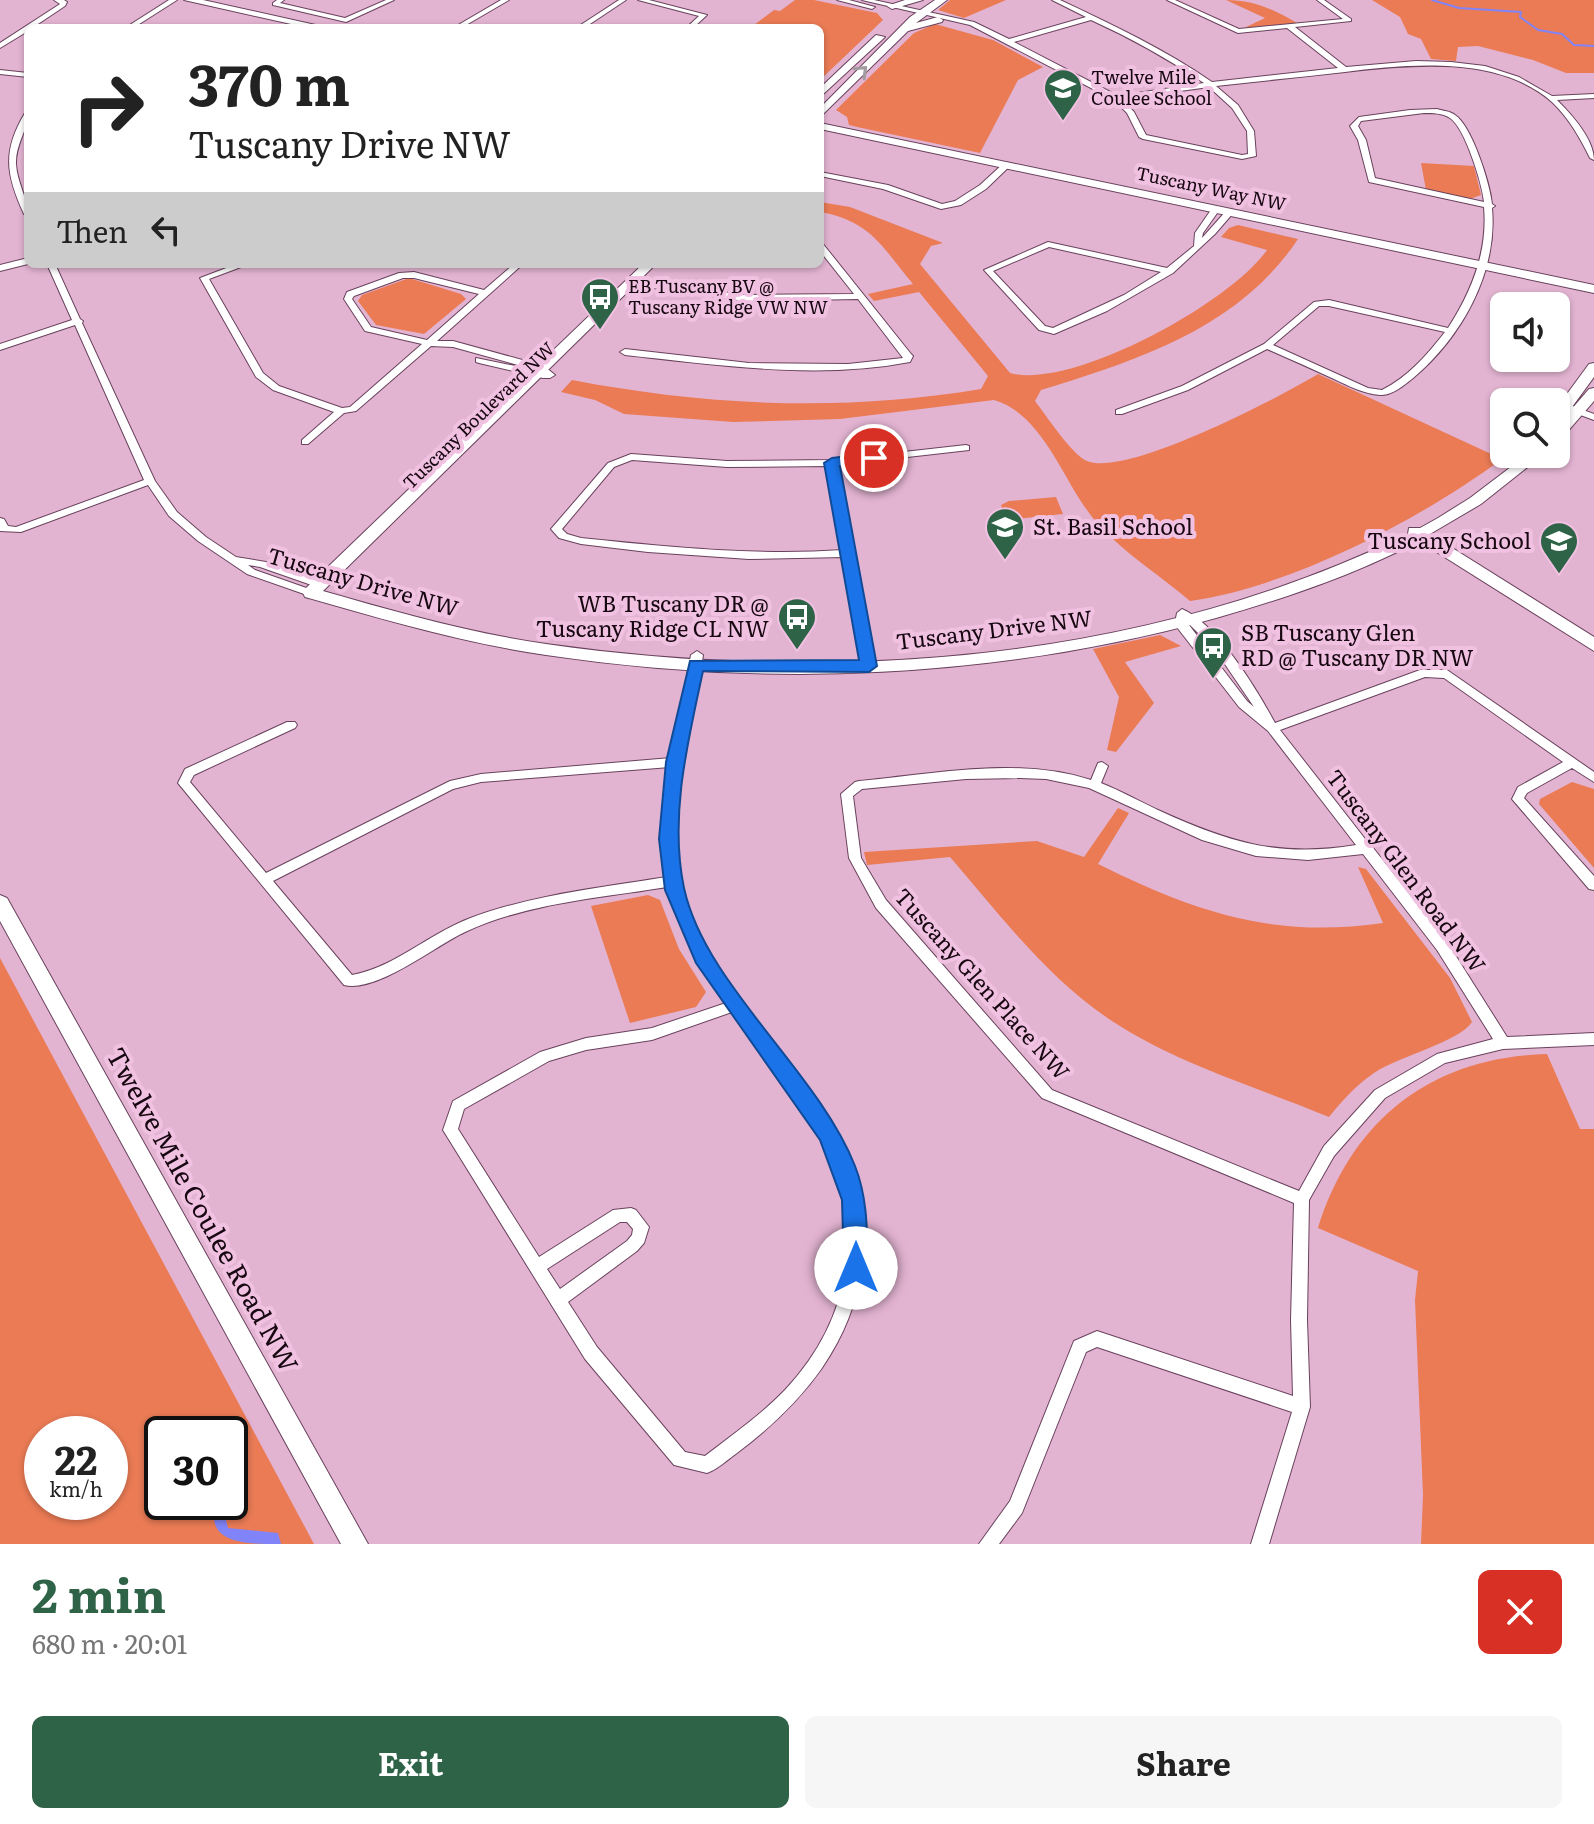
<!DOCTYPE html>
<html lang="en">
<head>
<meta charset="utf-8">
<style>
	:root { --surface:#fff; --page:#f6f6f6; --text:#222; --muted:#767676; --accent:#2f6348 }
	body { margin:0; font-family:Literata,serif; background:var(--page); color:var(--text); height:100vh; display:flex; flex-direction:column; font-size:30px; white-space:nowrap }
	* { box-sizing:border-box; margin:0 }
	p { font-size:26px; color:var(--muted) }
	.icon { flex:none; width:44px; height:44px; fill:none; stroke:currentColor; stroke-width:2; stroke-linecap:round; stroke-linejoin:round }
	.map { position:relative; height:1544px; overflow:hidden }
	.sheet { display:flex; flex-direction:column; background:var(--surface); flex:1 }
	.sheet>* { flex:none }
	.banner { position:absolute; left:24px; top:24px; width:800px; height:244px; border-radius:12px; box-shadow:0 2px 6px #0004; background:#fff; color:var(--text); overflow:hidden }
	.buttons { position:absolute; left:1490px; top:292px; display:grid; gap:16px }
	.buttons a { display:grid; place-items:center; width:80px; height:80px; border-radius:12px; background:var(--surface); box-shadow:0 2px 6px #0004; font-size:40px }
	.speed { position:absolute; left:24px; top:1416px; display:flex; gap:16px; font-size:40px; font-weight:700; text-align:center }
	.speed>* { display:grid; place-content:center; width:104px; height:104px; border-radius:50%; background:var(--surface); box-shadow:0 2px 6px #0004; line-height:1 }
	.speed small { font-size:20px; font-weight:400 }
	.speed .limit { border:4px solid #111; border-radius:12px; background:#fff; color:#111 }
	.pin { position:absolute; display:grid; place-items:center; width:68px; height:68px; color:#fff; margin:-34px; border:4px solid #fff; border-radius:50%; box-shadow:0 2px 8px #0007 }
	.me { position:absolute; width:88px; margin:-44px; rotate:0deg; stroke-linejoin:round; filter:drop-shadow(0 0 6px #0008) }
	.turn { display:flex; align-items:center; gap:28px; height:168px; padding:0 32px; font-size:36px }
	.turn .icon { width:104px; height:104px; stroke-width:2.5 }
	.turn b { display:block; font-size:56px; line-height:68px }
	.then { display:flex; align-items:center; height:76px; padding:0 32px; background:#0003; gap:16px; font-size:30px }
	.round { display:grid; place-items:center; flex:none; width:84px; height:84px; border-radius:12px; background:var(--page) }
	.head { display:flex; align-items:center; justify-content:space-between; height:136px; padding:0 32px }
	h1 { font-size:48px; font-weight:700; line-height:60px; color:var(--accent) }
	.action { display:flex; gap:16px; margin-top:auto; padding:16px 32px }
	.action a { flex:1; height:92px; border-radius:12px; background:var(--accent); color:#fff; font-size:32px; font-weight:700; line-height:92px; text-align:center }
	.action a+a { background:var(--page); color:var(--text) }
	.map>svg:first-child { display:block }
	.green { fill:#ea7b55; fill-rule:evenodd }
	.water { fill:#8184f9 }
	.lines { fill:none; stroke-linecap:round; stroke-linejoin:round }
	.stream { stroke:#8184f9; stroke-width:2 }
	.street-casing { stroke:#69425d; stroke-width:2 }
	.secondary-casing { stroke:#69425d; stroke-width:2 }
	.street { fill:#fff; fill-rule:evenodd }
	.secondary { fill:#fff; fill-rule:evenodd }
	.oneway { stroke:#a29ca0 }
	.route { fill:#1a73e8; stroke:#114b97; stroke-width:2 }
	.labels { text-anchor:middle; stroke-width:8; stroke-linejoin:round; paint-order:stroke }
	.far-poi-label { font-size:18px; fill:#160711; stroke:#f0c1e0; text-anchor:start }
	.far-street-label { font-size:18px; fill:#160711; stroke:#f0c1e0 }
	.poi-label { font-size:22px; fill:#160711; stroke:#f0c1e0; text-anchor:start }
	.street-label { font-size:22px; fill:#160711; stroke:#f0c1e0 }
	.near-street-label { font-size:26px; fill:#160711; stroke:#f0c1e0 }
</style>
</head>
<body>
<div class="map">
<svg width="1594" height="1544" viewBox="0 0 1594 1544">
	<rect width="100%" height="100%" fill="#e3b4d2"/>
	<path class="green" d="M795,0H814L877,13L883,20L820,80V28H750L774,10L780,11Z
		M950,0H1006L964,18L938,10Z
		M1226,0C1253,0 1273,9 1297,23L1244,28L1265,18Z
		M1372,0H1594V73H1566L1533,60L1478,46L1458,47L1456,61L1431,59L1421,39L1408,34L1400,17Z
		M935,24L993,40L1043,67L1018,80L980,153L857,127L849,125L847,117L836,110L914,33Z
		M1421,163L1474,166L1481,195L1470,199L1426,190Z
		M820,202L850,207L943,243L931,246L920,264L1010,373C1072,390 1230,303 1267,250L1221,237L1229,228L1238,225L1298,239C1239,328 1138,360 1041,390L1035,401C1046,415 1072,455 1087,461C1126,478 1280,397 1318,374L1502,459C1421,519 1291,587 1190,601C1161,576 1125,554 1099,525C1065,489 1046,415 994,400L840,419L733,422L624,414L595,400L561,392L572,380C708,406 844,412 981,389L988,376L919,292L874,301L868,294L913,284C882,247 871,221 820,212Z
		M409,278L461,294L466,299L424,334L376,325L358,301L362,295Z
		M1056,497L1063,514L1006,520L1001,505L1009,501Z
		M1160,635L1181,646L1125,662L1154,703L1116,752L1107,750L1119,697L1093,649Z
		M1572,782L1594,789V868L1539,804L1540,799Z
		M1118,808L1129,813L1098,864C1195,912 1274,939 1383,923L1358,867L1366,869L1450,978L1472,1022C1459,1042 1399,1056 1374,1073C1356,1085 1342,1101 1329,1117C1257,1087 1177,1064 1112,1021C1048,979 1000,915 950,857L867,865L864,852L1037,841L1084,857Z
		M648,895L660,900L679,949L706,992L696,1007L630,1023L591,906Z
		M0,958L314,1544H0ZM42,1434H110V1502H42ZM162,1434H230V1502H162Z
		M1547,1054L1580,1129H1594V1544H1421L1423,1495L1415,1300L1418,1271L1318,1228C1352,1119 1432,1057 1547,1054Z"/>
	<path class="water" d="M216,1502H228L225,1516L228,1528L278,1533L281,1544C244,1544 204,1544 216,1502Z"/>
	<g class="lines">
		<path class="stream" d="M1432,0L1459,8L1521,12L1520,17L1538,30L1562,34L1574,45L1594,46"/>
		<g class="street-casing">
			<path id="street" d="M54,0H64L67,2L65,6L32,28H28V31L0,48V43L60,4Z
				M169,0H177L133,28H125Z
				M277,0H284L280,3L345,18L386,0H394L346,22L273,5V3Z
				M501,0H509L461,28H453Z
				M619,0H626L584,28H576Z
				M638,0H649L707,15L693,28H686L699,16Z
				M837,0H849L875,7L872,9Z
				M862,0H874L974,22L1009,39L1086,17L1052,0H1060C1113,25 1164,49 1212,82L1338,68L1287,28L1238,33L1167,0H1175L1239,29L1343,19L1317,0H1324L1351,19V21L1295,27L1346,67L1416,61L1451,62L1485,66L1519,77L1552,96L1594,94V98L1557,100C1572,115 1594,139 1594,160L1590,158C1580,138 1569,118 1552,102C1499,55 1409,64 1345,72C1302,77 1259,81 1216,86L1238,105L1254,131L1256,156L1242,159L1143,139L1139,137L1127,113L1114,100L970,25ZM1091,20C1131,38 1168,59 1204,83L1118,96L1014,42ZM1209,87L1232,108L1247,131L1248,154L1242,155L1146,135L1134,112L1122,99Z
				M0,70L28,73V77L0,74Z
				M1437,109C1443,111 1450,111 1455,115C1472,126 1490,184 1492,204L1495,206L1492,208C1498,273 1461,338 1412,379C1404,385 1392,396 1380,395C1364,394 1349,386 1334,379C1312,369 1290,359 1267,349L1188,390L1122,414H1116V410L1182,386L1264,344L1314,302L1329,300L1448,328C1472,291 1488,251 1484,207L1369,182L1358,140L1350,126L1359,117L1410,110ZM1424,113C1433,113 1442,113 1450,118C1465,128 1482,183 1484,202L1375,178L1366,140L1358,126L1361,121ZM1319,306H1329L1445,332C1427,355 1408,377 1382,390L1368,388L1273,345Z
				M25,113H28C28,130 15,145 16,164C17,183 28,198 28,216L24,214C6,175 2,151 25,113Z
				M1005,162L1012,164L986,189L961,205L941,209L883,189L820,176V172L888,185L942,204L955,201L980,185Z
				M1213,207L1220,209L1203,233L1202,238L1227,210L1234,212L1215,234L1173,273L1107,311L1054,334L1039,330L984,270L1048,242L1167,268L1194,246L1195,233ZM1049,247L1161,272L1124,295L1053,328L1045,326L993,271Z
				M820,244H823L911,354L913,356L910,362C816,380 719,365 625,355L620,352L625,349L749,363L848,364L903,358L858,299L744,301L632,285L628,282L632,279L744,295L854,294L820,251Z
				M28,258V264L0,271V265Z
				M47,264H55L80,319L83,321L82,323L155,481L177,512L206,537L236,557L266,562L324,583L325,585L324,587L320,588L260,567L248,565L255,570L315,591L316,593L315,595H307L247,574L198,541L169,516L148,485L21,532L0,531V518L4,519L8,526L16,527L144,480L75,325L0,350V344L72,320Z
				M237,264H249L209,279L263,373L279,386L342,408L350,407L422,344L365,331L344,299L347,292L399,273L414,272L484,290L514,264H523L437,341H453L544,366L555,375L550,378H543L479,363L476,362V358L540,371L453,347L431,346L356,411L344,413L308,444H302V440L334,412L273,390L256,377L200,278ZM403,278H414L479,294L427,340L371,327L352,299L354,296Z
				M1567,404L1594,414V420L1564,409V405Z
				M966,445L969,446V450L837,465L853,551L855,553L854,555L875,666L869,670L863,666L844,557L749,559L648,552L581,544L559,538L551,529L608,463L631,454L727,461L832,460ZM632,460L727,467L828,466L843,550C755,556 668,547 581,538L567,534L562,529L614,467Z
				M1182,609C1218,625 1256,688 1275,723L1420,670H1447L1594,772V782L1572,768L1527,793L1524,798L1594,876V890L1589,889L1512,799L1518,787L1563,762L1444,678L1425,677L1280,730L1369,844L1372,845L1374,849L1447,942L1507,1037L1594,1033V1045L1503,1049L1445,1063L1385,1098L1334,1156L1309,1200L1307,1320L1310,1407L1269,1544H1251L1292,1412L1097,1347L1086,1352L1022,1513L999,1544H979L1010,1501L1074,1341L1097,1331L1293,1396L1291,1320L1294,1203L1042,1098L876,908L849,858L841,794L855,782L859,781C934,774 1017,756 1091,780L1098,763L1102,762L1108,766L1101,783C1121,791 1139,801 1158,810C1228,842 1278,858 1356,845L1268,731L1239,707L1176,626L1175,623L1177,613ZM1186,621L1216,651L1254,707L1247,701ZM1020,778L1046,779L1089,788L1202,840L1256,856L1308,860L1363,854L1437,950L1493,1039L1437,1054L1375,1090L1324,1146L1299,1191L1052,1090L886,900L861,858L853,796L862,789L966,779Z
				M697,651L703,655C692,731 660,811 680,888C700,963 757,1021 801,1082C867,1174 889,1269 822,1368C798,1402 770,1428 737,1453C727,1460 718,1469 707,1473L674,1465L585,1359L443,1130L453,1101L540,1052L586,1038L652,1028L726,1003C700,967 680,929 667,887C601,898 527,903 465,932C435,946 377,993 344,985L178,783L185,769L287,722H295L297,725L295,728L194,775L190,782L266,873L450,781L481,774L671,758L691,655ZM670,767C662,804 659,840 666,877C599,888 530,895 468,919C427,935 395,967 352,975L273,881L453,789L481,782ZM732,1012C760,1052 794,1089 817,1132C865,1222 856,1314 785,1390C761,1415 732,1435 705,1456L685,1452L597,1347L568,1302L637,1251L644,1243L649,1227L636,1210L631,1208L613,1210L539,1257L458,1129L464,1109L549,1061L586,1050L652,1040ZM620,1222H627L633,1229L632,1235L627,1241L560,1289L547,1269Z"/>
		</g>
		<g class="secondary-casing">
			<path id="secondary" d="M184,0H203L329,28H309Z
				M905,0H923L892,9L887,6Z
				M935,0H947L916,23L938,17L943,20L942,22L908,31L820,117V108L910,17Z
				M876,35L885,37L820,97V88Z
				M820,123L1594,285V293L820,129Z
				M643,264H656L323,591C396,612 470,633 546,644C834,685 1139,663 1404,536L1408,534L1409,528H1420L1438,518L1470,498L1528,454H1544L1481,504L1430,534L1594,637V651L1419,541C1354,575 1286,598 1216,618C998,679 769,688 546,655C464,643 385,620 305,597L303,593L305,589Z
				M1594,363V377L1564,418L1589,389L1594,388V401L1561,439L1556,440V427L1560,422L1556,423V409L1589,364Z
				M0,895L7,898L368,1544H341L0,921Z"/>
		</g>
		<use href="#street" class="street"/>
		<use href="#secondary" class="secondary"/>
	</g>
	<defs><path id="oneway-chevron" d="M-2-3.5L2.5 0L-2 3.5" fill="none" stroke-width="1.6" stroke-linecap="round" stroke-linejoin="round" transform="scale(2)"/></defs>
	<use class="oneway" href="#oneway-chevron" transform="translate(862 71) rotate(-45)"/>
	<path class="route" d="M874,453L882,458L879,461L840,466L877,666L869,672L703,671C688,741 669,816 684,888C705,985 817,1070 855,1166C868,1199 867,1233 868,1268L865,1276L856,1279L848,1276L844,1268L842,1200L820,1140L696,963L665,890L659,839L666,762L690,661L859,660L824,463L832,458Z"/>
	<defs>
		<g id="school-pin" transform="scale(2)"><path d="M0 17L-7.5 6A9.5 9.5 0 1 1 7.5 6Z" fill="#2f6348" stroke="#f0c1e0"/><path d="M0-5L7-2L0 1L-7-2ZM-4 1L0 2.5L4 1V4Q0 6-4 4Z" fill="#fff"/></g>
		<g id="bus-pin" transform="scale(2)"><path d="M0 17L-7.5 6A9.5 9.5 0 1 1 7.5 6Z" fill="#2f6348" stroke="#f0c1e0"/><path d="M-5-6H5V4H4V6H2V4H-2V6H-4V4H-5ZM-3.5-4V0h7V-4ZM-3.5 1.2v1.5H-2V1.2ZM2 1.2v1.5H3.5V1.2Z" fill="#fff"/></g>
	</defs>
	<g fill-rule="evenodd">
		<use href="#school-pin" x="1063" y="88"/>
		<use href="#bus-pin" x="600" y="297"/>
		<use href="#school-pin" x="1005" y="527"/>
		<use href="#school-pin" x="1559" y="541"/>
		<use href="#bus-pin" x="797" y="617"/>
		<use href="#bus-pin" x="1213" y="646"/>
	</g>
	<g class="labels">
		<g class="far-poi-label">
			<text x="1091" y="84">Twelve Mile<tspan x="1091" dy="21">Coulee School</tspan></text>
			<text x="628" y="293">EB Tuscany BV @<tspan x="628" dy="21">Tuscany Ridge VW NW</tspan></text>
		</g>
		<g class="far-street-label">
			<text transform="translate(1211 189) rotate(12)" y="6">Tuscany Way NW</text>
			<text transform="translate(479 416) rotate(-44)" y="6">Tuscany Boulevard NW</text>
		</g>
		<g class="poi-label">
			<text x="1033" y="535">St. Basil School</text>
			<text x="1531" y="549" text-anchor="end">Tuscany School</text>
			<text x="769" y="612" text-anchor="end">WB Tuscany DR @<tspan x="769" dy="25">Tuscany Ridge CL NW</tspan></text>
			<text x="1241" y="641">SB Tuscany Glen<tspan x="1241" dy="25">RD @ Tuscany DR NW</tspan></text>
		</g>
		<g class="street-label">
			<text transform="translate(363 582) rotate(16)" y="8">Tuscany Drive NW</text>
			<text transform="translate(994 630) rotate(-7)" y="8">Tuscany Drive NW</text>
			<text transform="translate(1406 871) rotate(53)" y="8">Tuscany Glen Road NW</text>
			<text transform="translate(982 984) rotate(48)" y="8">Tuscany Glen Place NW</text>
		</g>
		<g class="near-street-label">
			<text transform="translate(202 1210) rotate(61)" y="9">Twelve Mile Coulee Road NW</text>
		</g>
	</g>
</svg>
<div class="buttons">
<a><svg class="icon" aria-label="sound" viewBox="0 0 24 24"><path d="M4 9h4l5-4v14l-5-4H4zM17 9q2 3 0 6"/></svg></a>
<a><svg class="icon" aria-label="search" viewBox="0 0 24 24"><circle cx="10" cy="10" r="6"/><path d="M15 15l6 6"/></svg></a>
</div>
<div class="speed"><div>22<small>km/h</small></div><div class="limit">30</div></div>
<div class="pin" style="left:874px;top:458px;background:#d93025"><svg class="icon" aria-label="arrive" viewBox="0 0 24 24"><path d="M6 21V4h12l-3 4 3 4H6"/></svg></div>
<svg class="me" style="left:856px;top:1268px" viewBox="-20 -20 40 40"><circle r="19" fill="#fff"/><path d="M0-13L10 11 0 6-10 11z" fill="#1a73e8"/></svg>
<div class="banner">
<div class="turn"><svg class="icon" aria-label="right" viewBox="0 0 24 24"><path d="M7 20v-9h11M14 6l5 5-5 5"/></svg><div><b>370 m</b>Tuscany Drive NW</div></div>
<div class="then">Then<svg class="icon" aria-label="left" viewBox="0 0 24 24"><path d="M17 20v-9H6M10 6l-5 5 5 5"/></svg></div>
</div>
</div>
<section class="sheet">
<div class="head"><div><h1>2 min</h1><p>680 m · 20:01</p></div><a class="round" style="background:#d93025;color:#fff"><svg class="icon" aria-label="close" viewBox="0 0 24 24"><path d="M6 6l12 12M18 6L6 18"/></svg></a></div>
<div class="action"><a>Exit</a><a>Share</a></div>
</section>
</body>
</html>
